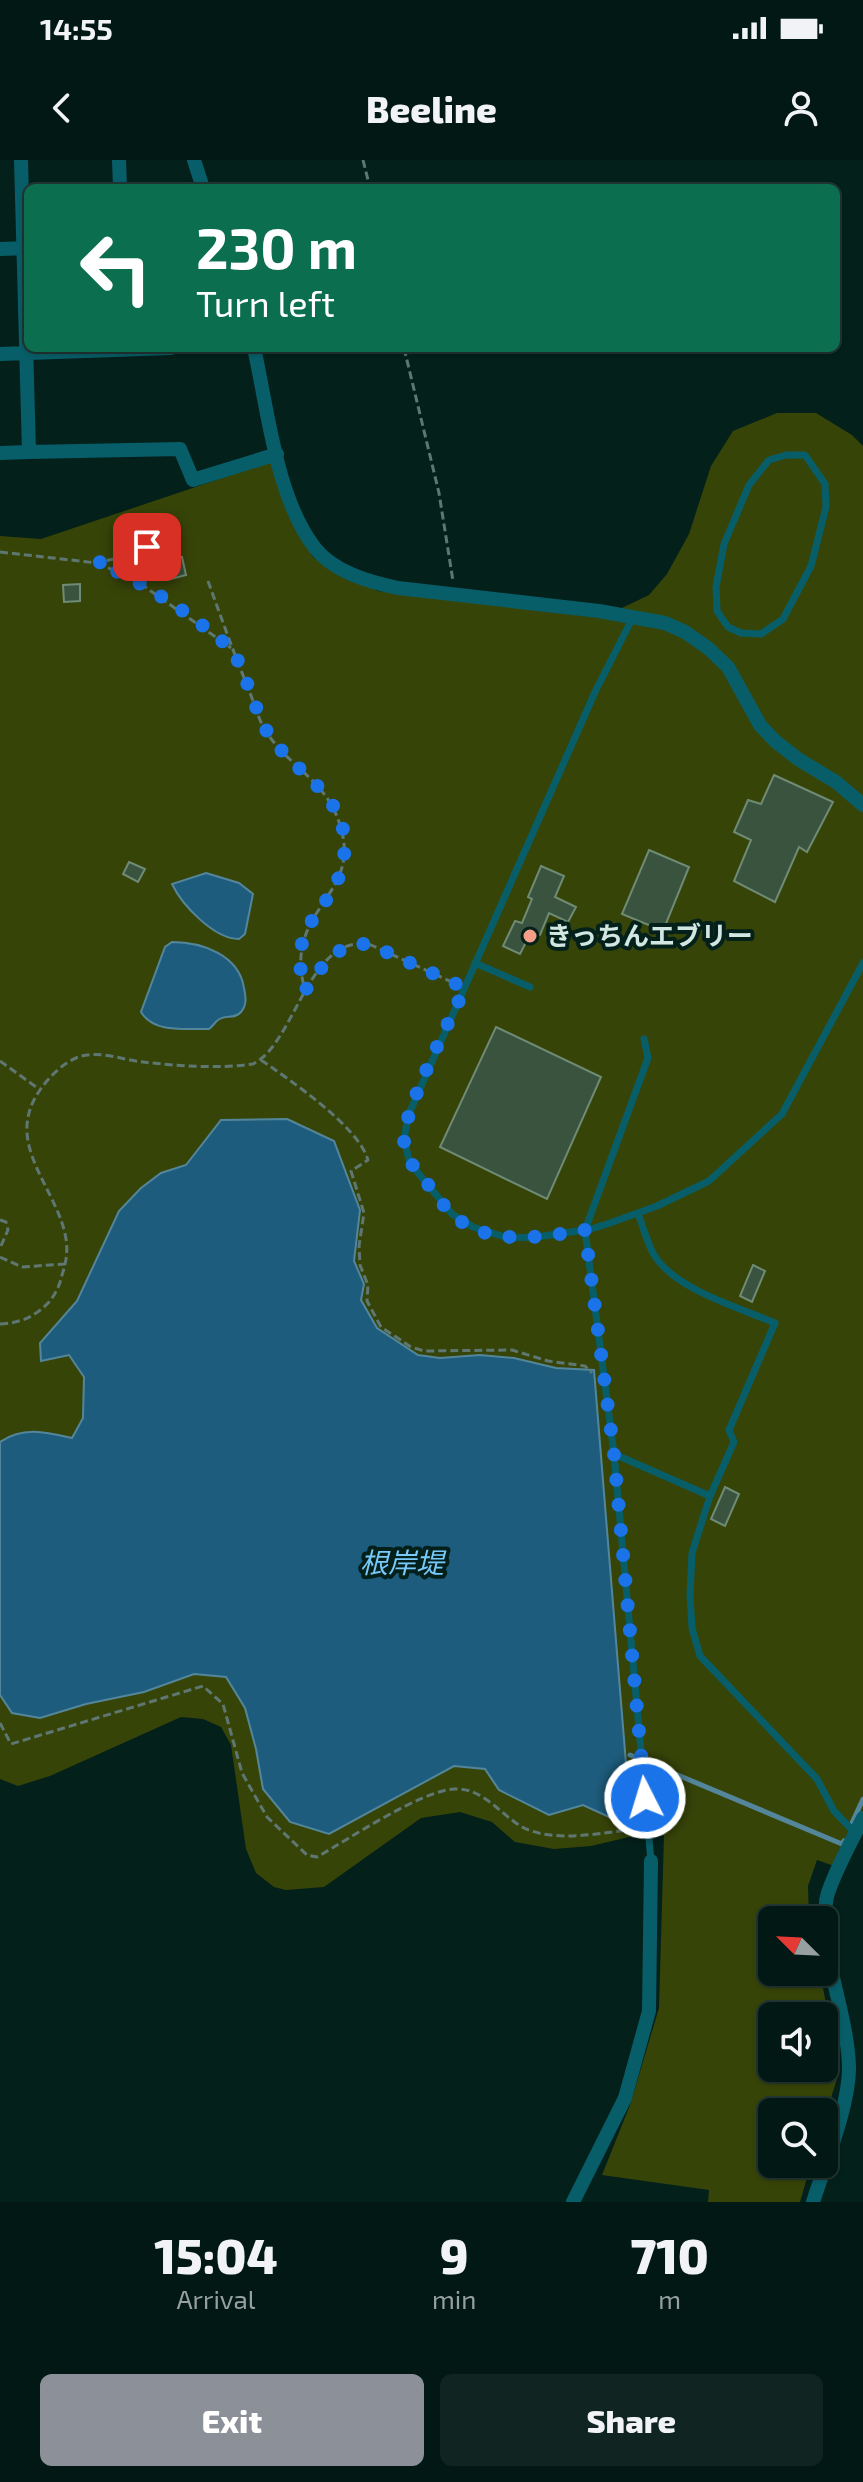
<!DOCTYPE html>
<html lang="en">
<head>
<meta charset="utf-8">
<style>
	:root { --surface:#021814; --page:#102522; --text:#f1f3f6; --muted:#96a0a0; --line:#233734; --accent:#8c9099 }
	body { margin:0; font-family:"Exo 2","Noto Sans JP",sans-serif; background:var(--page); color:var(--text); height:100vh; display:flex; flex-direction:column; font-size:30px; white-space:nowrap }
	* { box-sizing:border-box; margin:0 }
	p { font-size:26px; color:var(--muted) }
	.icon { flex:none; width:44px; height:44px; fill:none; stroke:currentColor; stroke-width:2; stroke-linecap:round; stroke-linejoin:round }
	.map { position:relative; height:2042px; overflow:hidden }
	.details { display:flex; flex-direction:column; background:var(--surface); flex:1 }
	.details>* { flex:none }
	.top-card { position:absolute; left:24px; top:24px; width:816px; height:168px; border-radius:12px; box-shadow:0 2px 6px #0004,0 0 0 2px var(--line); background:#0b6e4f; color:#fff; overflow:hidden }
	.needle { width:52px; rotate:294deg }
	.fabs { position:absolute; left:758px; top:1746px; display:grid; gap:16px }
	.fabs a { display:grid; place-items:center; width:80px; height:80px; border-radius:12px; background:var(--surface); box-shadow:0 2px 6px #0004,0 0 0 2px var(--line); font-size:40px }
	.pin { position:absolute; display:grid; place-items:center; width:68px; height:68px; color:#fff; margin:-34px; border-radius:16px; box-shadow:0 4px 12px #0006 }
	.me { position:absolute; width:88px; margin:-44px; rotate:355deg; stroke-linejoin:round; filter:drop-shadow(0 0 6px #0008) }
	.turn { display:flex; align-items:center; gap:28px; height:168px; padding:0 40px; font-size:36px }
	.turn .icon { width:104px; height:104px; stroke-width:2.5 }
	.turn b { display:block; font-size:56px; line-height:68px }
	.eta { display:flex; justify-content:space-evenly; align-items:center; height:136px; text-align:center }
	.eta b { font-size:48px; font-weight:800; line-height:56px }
	.cta { display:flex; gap:16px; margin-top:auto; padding:16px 40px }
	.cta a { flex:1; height:92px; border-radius:12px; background:var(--accent); color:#fff; font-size:32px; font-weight:800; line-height:92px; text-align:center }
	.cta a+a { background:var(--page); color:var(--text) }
	.status { display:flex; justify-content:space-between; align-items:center; height:56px; padding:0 40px; background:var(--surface); direction:ltr }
	.status svg { height:22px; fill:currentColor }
	header { display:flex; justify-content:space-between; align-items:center; height:104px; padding:0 40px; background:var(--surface); font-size:36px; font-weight:800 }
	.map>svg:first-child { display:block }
	.green { fill:#374408; fill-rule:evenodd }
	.water { fill:#1e5c7d; stroke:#54869b; stroke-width:2 }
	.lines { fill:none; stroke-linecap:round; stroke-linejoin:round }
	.stream { stroke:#54869b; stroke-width:5 }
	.building { fill:#39533e; stroke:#6f8b75; stroke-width:2 }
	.path { stroke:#5e7772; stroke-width:3; stroke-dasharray:8 4; stroke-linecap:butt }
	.lane { stroke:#085e68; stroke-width:7 }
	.street { stroke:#085e68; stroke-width:14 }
	.route { stroke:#1a73e8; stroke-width:14; stroke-dasharray:0 25.2 }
	.poi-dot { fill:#f49e87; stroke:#03201b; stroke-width:3 }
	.labels { text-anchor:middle; stroke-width:8; stroke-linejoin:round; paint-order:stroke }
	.poi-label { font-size:26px; font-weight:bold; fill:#d2e7e2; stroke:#03201b; text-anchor:start }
	.water-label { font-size:28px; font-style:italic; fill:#77c9fa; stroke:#03201b }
</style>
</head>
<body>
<div class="status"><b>14:55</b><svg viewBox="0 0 49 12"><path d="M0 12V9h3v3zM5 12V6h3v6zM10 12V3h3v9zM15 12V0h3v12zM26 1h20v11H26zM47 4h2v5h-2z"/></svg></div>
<header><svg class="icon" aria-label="back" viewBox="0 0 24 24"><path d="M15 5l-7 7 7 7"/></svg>Beeline<svg class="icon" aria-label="person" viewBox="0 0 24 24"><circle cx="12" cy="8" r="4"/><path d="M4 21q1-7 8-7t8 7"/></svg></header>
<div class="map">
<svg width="863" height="2042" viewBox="0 0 863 2042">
	<rect width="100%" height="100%" fill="#03201b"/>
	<path class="green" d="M777,253H816L852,275L863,286V1651L834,1706L817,1700L808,1726L809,1760H772V1812H820L839,1912L824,1961V1952H772V2004H811L800,2042H708L709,2030L602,2015L630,1945L659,1848L664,1675L674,1656L629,1677L591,1686L554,1689L515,1682L492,1662L460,1652L421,1658L324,1727L286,1730L274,1727L256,1713L246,1689L231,1585L221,1567L203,1559L181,1557L50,1616L18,1626L0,1619V376L41,379L270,302L276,305L289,357L313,397L332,411L378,431L601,458L649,435L667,414L689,374L711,306L733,271ZM772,1856H824V1908H772Z"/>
	<path class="water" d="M206,713L239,723L253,734L245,774L239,779C214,779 182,745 172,724Z
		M172,782C202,782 239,795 244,828C246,837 247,845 241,852C234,860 226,854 218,860C215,862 213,866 209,869C187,868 154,874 141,852L165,787Z
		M287,959L334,981L360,1050L354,1101L364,1124L361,1140L377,1168L418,1195L440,1198L480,1195L514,1198L556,1208L594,1210L630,1653L611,1658L583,1645L549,1655L499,1630L485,1609L454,1606L329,1674L290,1662L263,1629L256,1589L245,1548L226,1517L194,1514L144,1532L86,1544L40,1558L12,1553L0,1535V1282C23,1266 46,1272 72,1278L83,1258L84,1217L69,1195L41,1201L40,1183L77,1141L119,1051L141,1028L161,1013L186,1005L221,960Z"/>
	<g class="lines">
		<path class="stream" d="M630,1595L842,1684L844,1681
			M852,1663L863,1639"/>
	</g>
	<path class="building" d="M182,397L186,415L167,420L163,402Z
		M80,424V441L64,442L63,425Z
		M774,615L833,642L807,692L799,687L775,742L734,721L751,680L734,672L748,640L761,644Z
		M649,690L689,707L663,771L622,754Z
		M129,702L145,709L138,722L123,714Z
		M541,706L564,716L555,737L576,747L568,762L549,753L540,775L528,778L520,794L503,786L515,761L522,763L532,739L528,737Z
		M496,867L601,917L547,1039L440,987Z
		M753,1105L765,1111L752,1142L740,1136Z
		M725,1327L739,1334L725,1366L711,1359Z"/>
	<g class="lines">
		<path class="path" d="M363,0L370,28
			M404,188L439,333L453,421
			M0,392L97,403L142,392L147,387
			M97,403L134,419L231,488
			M208,421C221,457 234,494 249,530C254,543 258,558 265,570C292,612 332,621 343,677C355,738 283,753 305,830
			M261,900C291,921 358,966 368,1000L351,1011L364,1053L359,1086L360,1105L368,1125L367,1141L381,1167L411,1187L424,1191L512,1190L548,1201L585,1206L592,1213
			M0,901L39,929
			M0,1060L6,1062L8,1070L0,1088
			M0,1097L22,1107L65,1104
			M0,1164C20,1163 35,1157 49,1142C55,1135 60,1125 62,1115C66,1103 68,1092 66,1079C58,1028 2,984 40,930C49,917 62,904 76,898C97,889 122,900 143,902C178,906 218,909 253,904C296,883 309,771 371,785L454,823
			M0,1563L11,1584L203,1526L223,1544L242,1613L267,1657L307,1695L317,1697C349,1679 420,1631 454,1629C482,1627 500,1654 522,1667C555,1684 603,1672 638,1669"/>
		<path class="lane" d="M786,295H805L825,324L826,347L811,406L783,459L761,474L741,473L728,467L717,451L716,427L724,384L749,325L769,300Z
			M633,457L595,532L408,956L404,980L410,1003L452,1054L473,1067L508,1078L537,1077L591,1069L610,1063L657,1046L709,1021L782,954L863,803
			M475,803L530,827
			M644,879L648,898L585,1070L614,1294L651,1701
			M638,1053C643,1067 647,1082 654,1095C676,1130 738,1147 775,1163L729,1270L734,1282L710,1336L692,1393L690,1435L692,1468L700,1496L817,1619L834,1651L856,1674
			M614,1294L710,1336"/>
		<path class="street" d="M119,0L120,28
			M194,0L203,28
			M0,89L28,88
			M254,188C268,250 276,338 315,388C334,412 369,422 398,428L599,451L665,463L685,472L708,488L728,507L760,565L775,581L798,599L836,622L863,645
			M0,194L171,188
			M29,292L180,289L193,320L277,294
			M0,293L29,292L21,0
			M573,2042L625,1938L649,1851L651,1701
			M813,2042C825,2004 850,1944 849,1906C847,1851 820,1797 826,1742C827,1726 854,1676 863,1658"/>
	</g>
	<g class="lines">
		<path class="route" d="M147,387L142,392L97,403C140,419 195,457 230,488C239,495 256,551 264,566C288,613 352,632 344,696C337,754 284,757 305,831C321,807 340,778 371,785L465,828C451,858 402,953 404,981C406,1001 419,1014 431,1028C437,1036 443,1045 450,1052C485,1088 541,1077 585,1070L614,1294L645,1638"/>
	</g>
	<circle class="poi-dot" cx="530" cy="776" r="8"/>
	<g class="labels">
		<g class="poi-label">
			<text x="546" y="785">きっちんエブリー</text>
		</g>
		<g class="water-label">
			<text x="402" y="1413">根岸堤</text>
		</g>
	</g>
</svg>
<div class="fabs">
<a><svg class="needle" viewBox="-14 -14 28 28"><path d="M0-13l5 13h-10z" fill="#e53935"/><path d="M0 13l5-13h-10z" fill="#96a0a0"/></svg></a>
<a><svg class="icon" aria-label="sound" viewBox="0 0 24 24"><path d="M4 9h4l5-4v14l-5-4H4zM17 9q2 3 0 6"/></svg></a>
<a><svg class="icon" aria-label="search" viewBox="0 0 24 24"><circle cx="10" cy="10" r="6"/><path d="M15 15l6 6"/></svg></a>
</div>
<div class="pin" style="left:147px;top:387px;background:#d93025"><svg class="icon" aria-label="arrive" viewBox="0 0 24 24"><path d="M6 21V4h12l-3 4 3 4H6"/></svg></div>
<svg class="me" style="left:645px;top:1638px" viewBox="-20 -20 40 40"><circle r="17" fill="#1a73e8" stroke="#fff" stroke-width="3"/><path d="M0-11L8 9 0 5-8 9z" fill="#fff"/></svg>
<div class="top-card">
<div class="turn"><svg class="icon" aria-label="left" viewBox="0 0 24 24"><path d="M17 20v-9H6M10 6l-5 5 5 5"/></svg><div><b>230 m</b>Turn left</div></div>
</div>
</div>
<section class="details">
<div class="eta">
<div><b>15:04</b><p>Arrival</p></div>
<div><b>9</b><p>min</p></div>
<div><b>710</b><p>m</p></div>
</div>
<div class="cta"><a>Exit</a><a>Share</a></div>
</section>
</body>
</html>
